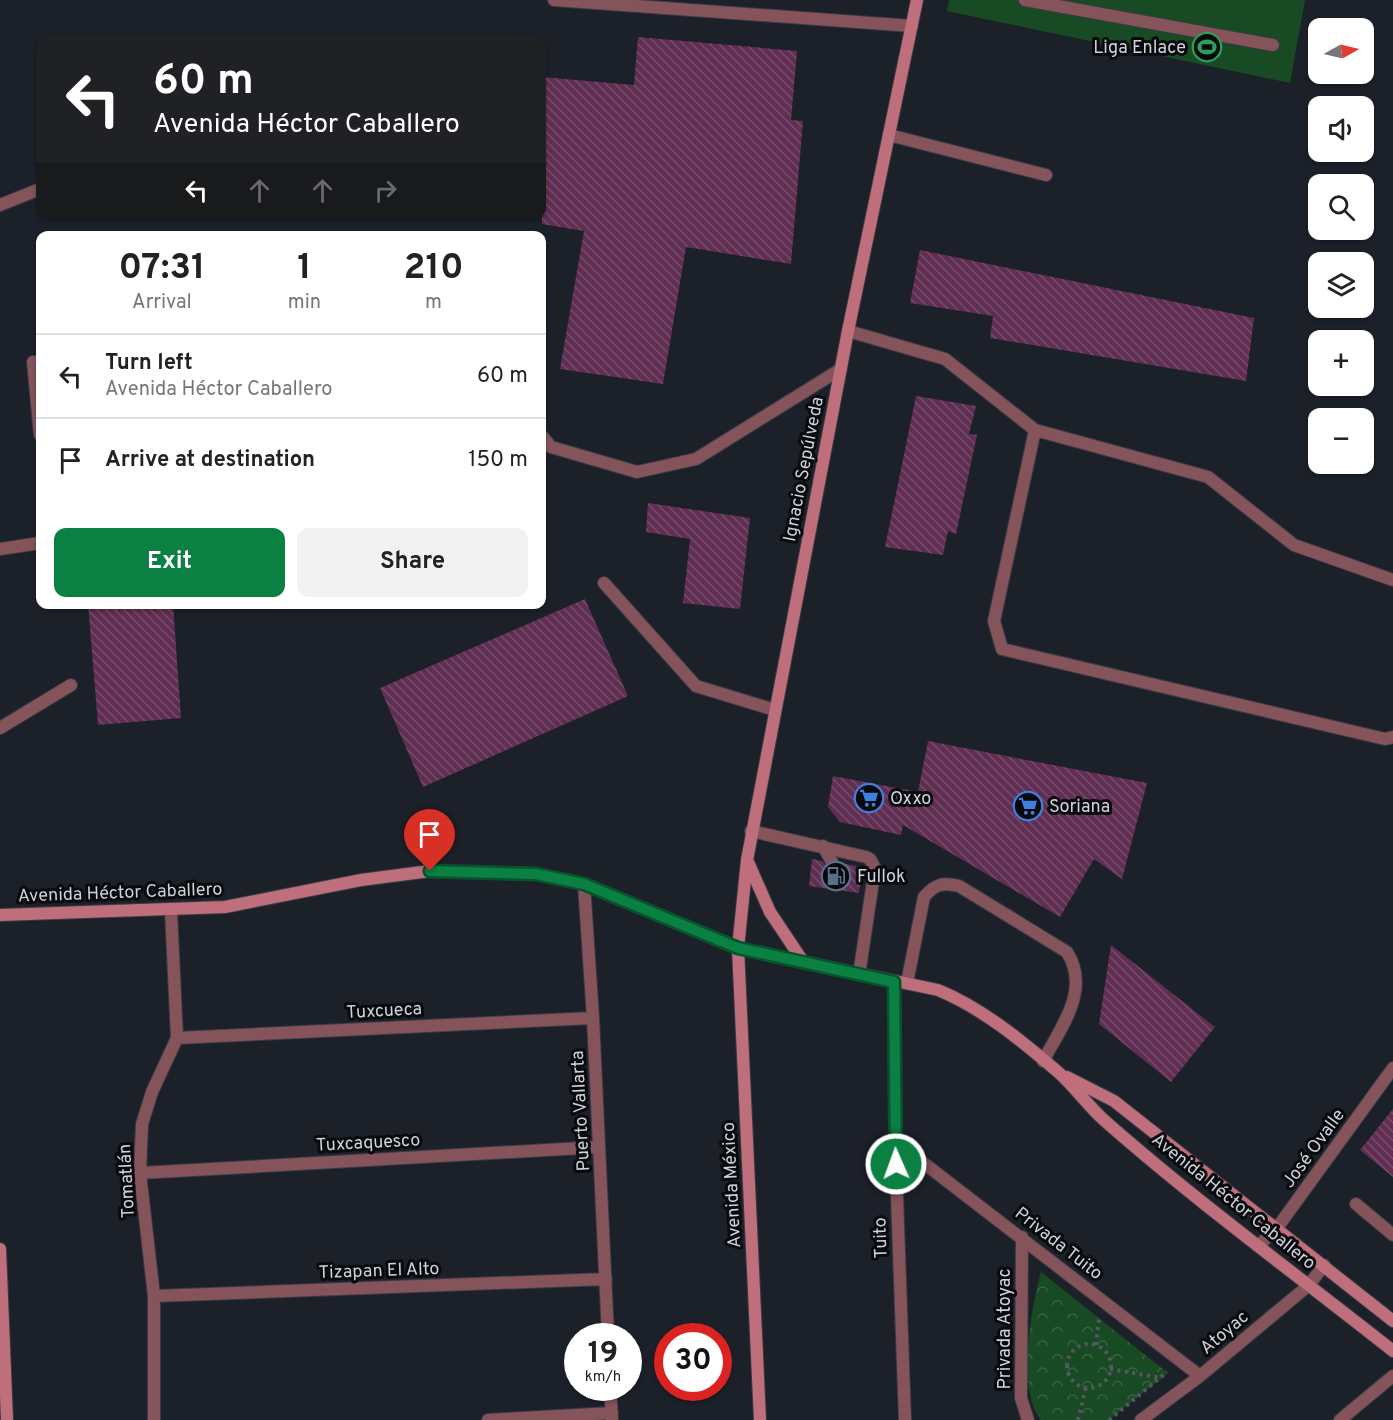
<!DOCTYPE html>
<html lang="en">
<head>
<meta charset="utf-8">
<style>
	:root { --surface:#fff; --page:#f2f2f2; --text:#222; --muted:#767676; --line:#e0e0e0; --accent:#0b8043 }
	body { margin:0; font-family:Overpass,sans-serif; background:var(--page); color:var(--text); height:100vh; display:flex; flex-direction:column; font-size:22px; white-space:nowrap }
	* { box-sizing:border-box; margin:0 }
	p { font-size:20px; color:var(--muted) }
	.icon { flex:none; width:33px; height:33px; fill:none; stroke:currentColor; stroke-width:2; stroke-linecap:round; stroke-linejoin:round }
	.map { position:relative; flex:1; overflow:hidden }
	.details { position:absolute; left:36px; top:231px; width:510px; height:378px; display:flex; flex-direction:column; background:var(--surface); border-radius:12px; box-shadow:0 2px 4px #0004 }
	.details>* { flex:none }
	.banner { position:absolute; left:36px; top:36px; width:510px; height:183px; border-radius:12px; box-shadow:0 2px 4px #0004; background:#202124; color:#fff; overflow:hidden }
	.needle { width:39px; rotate:82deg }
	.tools { position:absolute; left:1308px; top:18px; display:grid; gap:12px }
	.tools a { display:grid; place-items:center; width:66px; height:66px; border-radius:12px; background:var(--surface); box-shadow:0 2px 4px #0004; font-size:30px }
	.speed { position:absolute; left:564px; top:1323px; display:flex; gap:12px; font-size:30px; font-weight:700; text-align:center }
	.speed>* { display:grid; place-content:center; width:78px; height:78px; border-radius:50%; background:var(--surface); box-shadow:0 2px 4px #0004; line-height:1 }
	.speed small { font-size:15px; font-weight:400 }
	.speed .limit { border:9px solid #d22; background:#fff; color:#111 }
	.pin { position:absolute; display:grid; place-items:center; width:51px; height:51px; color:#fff; margin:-62px -26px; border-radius:50% 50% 50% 0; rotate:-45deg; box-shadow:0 0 6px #0007 }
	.pin .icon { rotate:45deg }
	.me { position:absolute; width:66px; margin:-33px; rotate:358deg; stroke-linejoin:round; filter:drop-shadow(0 0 4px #0008) }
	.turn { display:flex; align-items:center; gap:21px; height:126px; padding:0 18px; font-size:27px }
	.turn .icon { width:78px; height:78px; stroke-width:2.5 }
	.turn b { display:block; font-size:42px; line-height:51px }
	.lanes { display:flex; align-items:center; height:57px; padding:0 18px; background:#0003; justify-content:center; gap:30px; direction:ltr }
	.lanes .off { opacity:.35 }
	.eta { display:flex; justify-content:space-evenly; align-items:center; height:102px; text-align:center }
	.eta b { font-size:36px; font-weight:700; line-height:42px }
	.primary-button { display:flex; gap:12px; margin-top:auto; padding:12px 18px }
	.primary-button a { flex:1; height:69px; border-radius:12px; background:var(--accent); color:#fff; font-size:24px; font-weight:700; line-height:69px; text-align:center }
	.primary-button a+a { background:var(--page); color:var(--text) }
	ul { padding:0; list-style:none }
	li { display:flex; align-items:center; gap:18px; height:84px; padding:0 18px; border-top:2px solid var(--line) }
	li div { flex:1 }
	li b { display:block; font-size:22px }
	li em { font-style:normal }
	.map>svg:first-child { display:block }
	.park { fill:url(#park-crowns) }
	.pitch { fill:#184a23 }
	.building { fill:url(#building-back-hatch) }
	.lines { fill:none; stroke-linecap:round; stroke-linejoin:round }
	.lane-casing { stroke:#393c45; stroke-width:14 }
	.street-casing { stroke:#393c45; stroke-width:14 }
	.secondary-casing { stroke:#393c45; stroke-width:14 }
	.path { stroke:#555860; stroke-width:4; stroke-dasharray:3 4.5; stroke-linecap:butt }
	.lane { stroke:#85535a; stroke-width:12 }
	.street { stroke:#85535a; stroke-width:12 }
	.secondary { stroke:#be6f7b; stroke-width:12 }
	.route-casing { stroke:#07532c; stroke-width:15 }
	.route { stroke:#0b8043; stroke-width:10 }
	.labels { text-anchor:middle; stroke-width:6; stroke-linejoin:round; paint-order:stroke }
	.poi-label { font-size:18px; fill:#cfd2d8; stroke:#080a0e; text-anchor:start }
	.street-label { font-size:18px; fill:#cfd2d8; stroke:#080a0e }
</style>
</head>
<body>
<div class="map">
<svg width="1393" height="1420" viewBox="0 0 1393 1420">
	<defs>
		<pattern id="park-crowns" width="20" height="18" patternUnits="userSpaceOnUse" patternTransform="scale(1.5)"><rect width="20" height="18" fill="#184a23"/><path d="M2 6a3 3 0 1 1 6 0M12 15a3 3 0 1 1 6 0" fill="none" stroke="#396342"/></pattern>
		<pattern id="building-back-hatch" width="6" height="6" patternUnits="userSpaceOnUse" patternTransform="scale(1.5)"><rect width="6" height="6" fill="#602e52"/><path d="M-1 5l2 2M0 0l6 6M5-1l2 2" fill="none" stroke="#764b6a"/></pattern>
	</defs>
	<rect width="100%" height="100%" fill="#1c2029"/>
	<path class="park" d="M1041,1272L1168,1373L1109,1420H1041C1016,1390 1031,1308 1041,1272Z"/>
	<path class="pitch" d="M949,0H1305L1290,83L947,11Z"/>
	<path class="building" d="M638,37L797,51L791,120L803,121L791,264L686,247L663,384L560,369L584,231L542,224V77L634,85Z
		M920,250L1254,318L1246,381L990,338L993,316L910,303Z
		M916,396L976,406L969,434L977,435L956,534L948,531L943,555L885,547Z
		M648,503L750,518L740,609L683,603L690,539L646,532Z
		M585,599L628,696L423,787L380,688Z
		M88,604H173L181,718L98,725Z
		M928,741L1147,783L1122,879L1094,859L1060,917L903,825L901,835L840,822L828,807L833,776L918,792Z
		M812,859L822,861L831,870L837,869L840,863L862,867L859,893L809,886Z
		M1111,945L1215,1027L1171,1082L1099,1024Z
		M1393,1109V1177L1360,1150Z"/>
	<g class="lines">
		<g class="lane-casing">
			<path id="lane" d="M1025,0L1273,45
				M889,135L1046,175
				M0,205L40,189
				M848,331L945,359L1035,430L1208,477L1294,545L1393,580
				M40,362H33L40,435
				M1035,430L994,621L1002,649L1385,739L1393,737
				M542,436L551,447L637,472L696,459L841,369
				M0,549L40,543
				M604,583L696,686L775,710
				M0,728L71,685
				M751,831L866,857L870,859L875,868L859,975
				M823,846L832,862
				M907,983L924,897C935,884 943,882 959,886L1067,952C1091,990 1061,1027 1043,1061
				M1356,1204L1393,1235"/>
		</g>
		<g class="street-casing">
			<path id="street" d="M554,0L912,26
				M584,884L593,1018L608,1336
				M894,982L895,1141L905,1420
				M177,1038L593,1018
				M895,1141L1200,1376
				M140,1173L599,1147
				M1022,1237L1021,1398L1028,1420
				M1258,1246L1277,1228L1393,1068
				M154,1296L606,1279
				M610,1388L612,1419
				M154,1420V1296L140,1173L142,1124L152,1092L177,1038L171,911
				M488,1420L612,1413
				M1141,1420L1200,1376L1309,1285L1324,1265
				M1340,1420L1393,1376"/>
		</g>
		<g class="secondary-casing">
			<path id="secondary" d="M748,862L770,912L804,963
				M0,915L225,907L361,880L430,871L536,874L584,884L738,948L938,990C982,1008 1022,1041 1058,1072C1075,1087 1088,1106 1105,1121C1197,1202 1297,1275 1393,1351
				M1067,1077L1114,1101L1393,1321
				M0,1249L7,1420
				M760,1420L738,948L747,860L848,331L917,0"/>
		</g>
		<path class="path" d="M1067 1366a22 22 0 1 1 44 0a22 22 0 1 1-44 0Z
			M1096,1345L1099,1319
			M1110,1369L1162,1378
			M1078,1420L1086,1387
			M1109,1420L1167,1372"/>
		<use href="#lane" class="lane"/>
		<use href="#street" class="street"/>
		<use href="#secondary" class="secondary"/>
	</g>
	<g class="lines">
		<g class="route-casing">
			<path id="route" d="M430,871L536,874L584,884L738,948L894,982L896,1164"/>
		</g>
		<use href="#route" class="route"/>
	</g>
	<defs>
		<g id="stadium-ring" transform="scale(1.5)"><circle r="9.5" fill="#080a0e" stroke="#2e9e5b" stroke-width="1.5"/><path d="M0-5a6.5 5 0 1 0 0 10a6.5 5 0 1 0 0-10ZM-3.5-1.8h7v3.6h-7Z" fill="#2e9e5b"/></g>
		<g id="supermarket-ring" transform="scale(1.5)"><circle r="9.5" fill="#080a0e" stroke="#3f7fe0" stroke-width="1.5"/><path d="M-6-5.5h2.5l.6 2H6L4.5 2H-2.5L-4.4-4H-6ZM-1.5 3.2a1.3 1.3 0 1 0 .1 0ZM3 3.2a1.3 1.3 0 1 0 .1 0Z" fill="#3f7fe0"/></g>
		<g id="fuel-ring" transform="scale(1.5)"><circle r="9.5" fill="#080a0e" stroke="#5c6f8a" stroke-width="1.5"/><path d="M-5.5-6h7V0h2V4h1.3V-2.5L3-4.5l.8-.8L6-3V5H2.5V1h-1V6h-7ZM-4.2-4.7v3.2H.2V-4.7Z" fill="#5c6f8a"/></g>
	</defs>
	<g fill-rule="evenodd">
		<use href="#stadium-ring" x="1207" y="47"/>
		<use href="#supermarket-ring" x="869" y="798"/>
		<use href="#supermarket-ring" x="1028" y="806"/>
		<use href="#fuel-ring" x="836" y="876"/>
	</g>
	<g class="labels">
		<g class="poi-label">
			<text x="1186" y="53" text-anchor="end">Liga Enlace</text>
			<text x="890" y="804">Oxxo</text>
			<text x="1049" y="812">Soriana</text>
			<text x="857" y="882">Fullok</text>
		</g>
		<g class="street-label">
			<text transform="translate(803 469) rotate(-79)" y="6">Ignacio Sepúlveda</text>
			<text transform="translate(120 892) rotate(-2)" y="6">Avenida Héctor Caballero</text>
			<text transform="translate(384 1010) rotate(-3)" y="6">Tuxcueca</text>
			<text transform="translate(580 1111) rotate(-93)" y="6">Puerto Vallarta</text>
			<text transform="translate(368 1142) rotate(-3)" y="6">Tuxcaquesco</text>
			<text transform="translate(1313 1148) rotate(-54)" y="6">José Ovalle</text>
			<text transform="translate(126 1181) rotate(-93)" y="6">Tomatlán</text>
			<text transform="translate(731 1185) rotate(-93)" y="6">Avenida México</text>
			<text transform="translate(1234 1201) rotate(39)" y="6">Avenida Héctor Caballero</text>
			<text transform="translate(880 1238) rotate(-92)" y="6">Tuito</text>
			<text transform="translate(1059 1243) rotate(38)" y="6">Privada Tuito</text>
			<text transform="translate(379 1270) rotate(-2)" y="6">Tizapan El Alto</text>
			<text transform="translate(1004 1329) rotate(-90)" y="6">Privada Atoyac</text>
			<text transform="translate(1224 1332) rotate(-40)" y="6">Atoyac</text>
		</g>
	</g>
</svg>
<div class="tools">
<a><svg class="needle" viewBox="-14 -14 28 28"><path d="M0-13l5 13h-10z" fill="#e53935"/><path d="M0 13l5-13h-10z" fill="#767676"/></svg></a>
<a><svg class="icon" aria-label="sound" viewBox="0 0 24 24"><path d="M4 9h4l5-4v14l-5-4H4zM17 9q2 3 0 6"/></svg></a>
<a><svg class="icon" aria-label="search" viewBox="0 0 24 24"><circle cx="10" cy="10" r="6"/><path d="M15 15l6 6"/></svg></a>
<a><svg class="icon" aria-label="layers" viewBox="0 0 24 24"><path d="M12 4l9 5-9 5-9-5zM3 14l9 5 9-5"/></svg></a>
<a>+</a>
<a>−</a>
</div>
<div class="speed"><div>19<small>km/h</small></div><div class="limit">30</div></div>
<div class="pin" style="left:430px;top:871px;background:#d93025"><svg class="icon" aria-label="arrive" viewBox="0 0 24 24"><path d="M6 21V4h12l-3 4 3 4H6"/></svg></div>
<svg class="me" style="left:896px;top:1164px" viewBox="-20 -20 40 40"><circle r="17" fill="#0b8043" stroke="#fff" stroke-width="3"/><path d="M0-11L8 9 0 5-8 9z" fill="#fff"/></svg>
<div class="banner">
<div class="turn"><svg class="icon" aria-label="left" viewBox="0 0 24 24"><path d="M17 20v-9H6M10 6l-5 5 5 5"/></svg><div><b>60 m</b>Avenida Héctor Caballero</div></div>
<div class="lanes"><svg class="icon" aria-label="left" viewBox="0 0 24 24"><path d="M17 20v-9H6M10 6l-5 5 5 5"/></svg><svg class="icon off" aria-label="ahead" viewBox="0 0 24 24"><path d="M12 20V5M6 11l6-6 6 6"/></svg><svg class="icon off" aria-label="ahead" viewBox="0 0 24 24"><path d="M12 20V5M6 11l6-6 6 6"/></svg><svg class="icon off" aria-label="right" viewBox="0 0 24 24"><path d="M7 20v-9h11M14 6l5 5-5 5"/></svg></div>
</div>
<section class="details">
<div class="eta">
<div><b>07:31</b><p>Arrival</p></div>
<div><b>1</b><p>min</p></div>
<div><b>210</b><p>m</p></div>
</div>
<ul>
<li><svg class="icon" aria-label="left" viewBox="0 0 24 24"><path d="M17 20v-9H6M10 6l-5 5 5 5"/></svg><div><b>Turn left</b><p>Avenida Héctor Caballero</p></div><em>60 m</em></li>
<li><svg class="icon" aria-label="arrive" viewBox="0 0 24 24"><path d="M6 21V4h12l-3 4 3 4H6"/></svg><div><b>Arrive at destination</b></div><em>150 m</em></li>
</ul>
<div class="primary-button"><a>Exit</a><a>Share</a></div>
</section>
</div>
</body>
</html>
